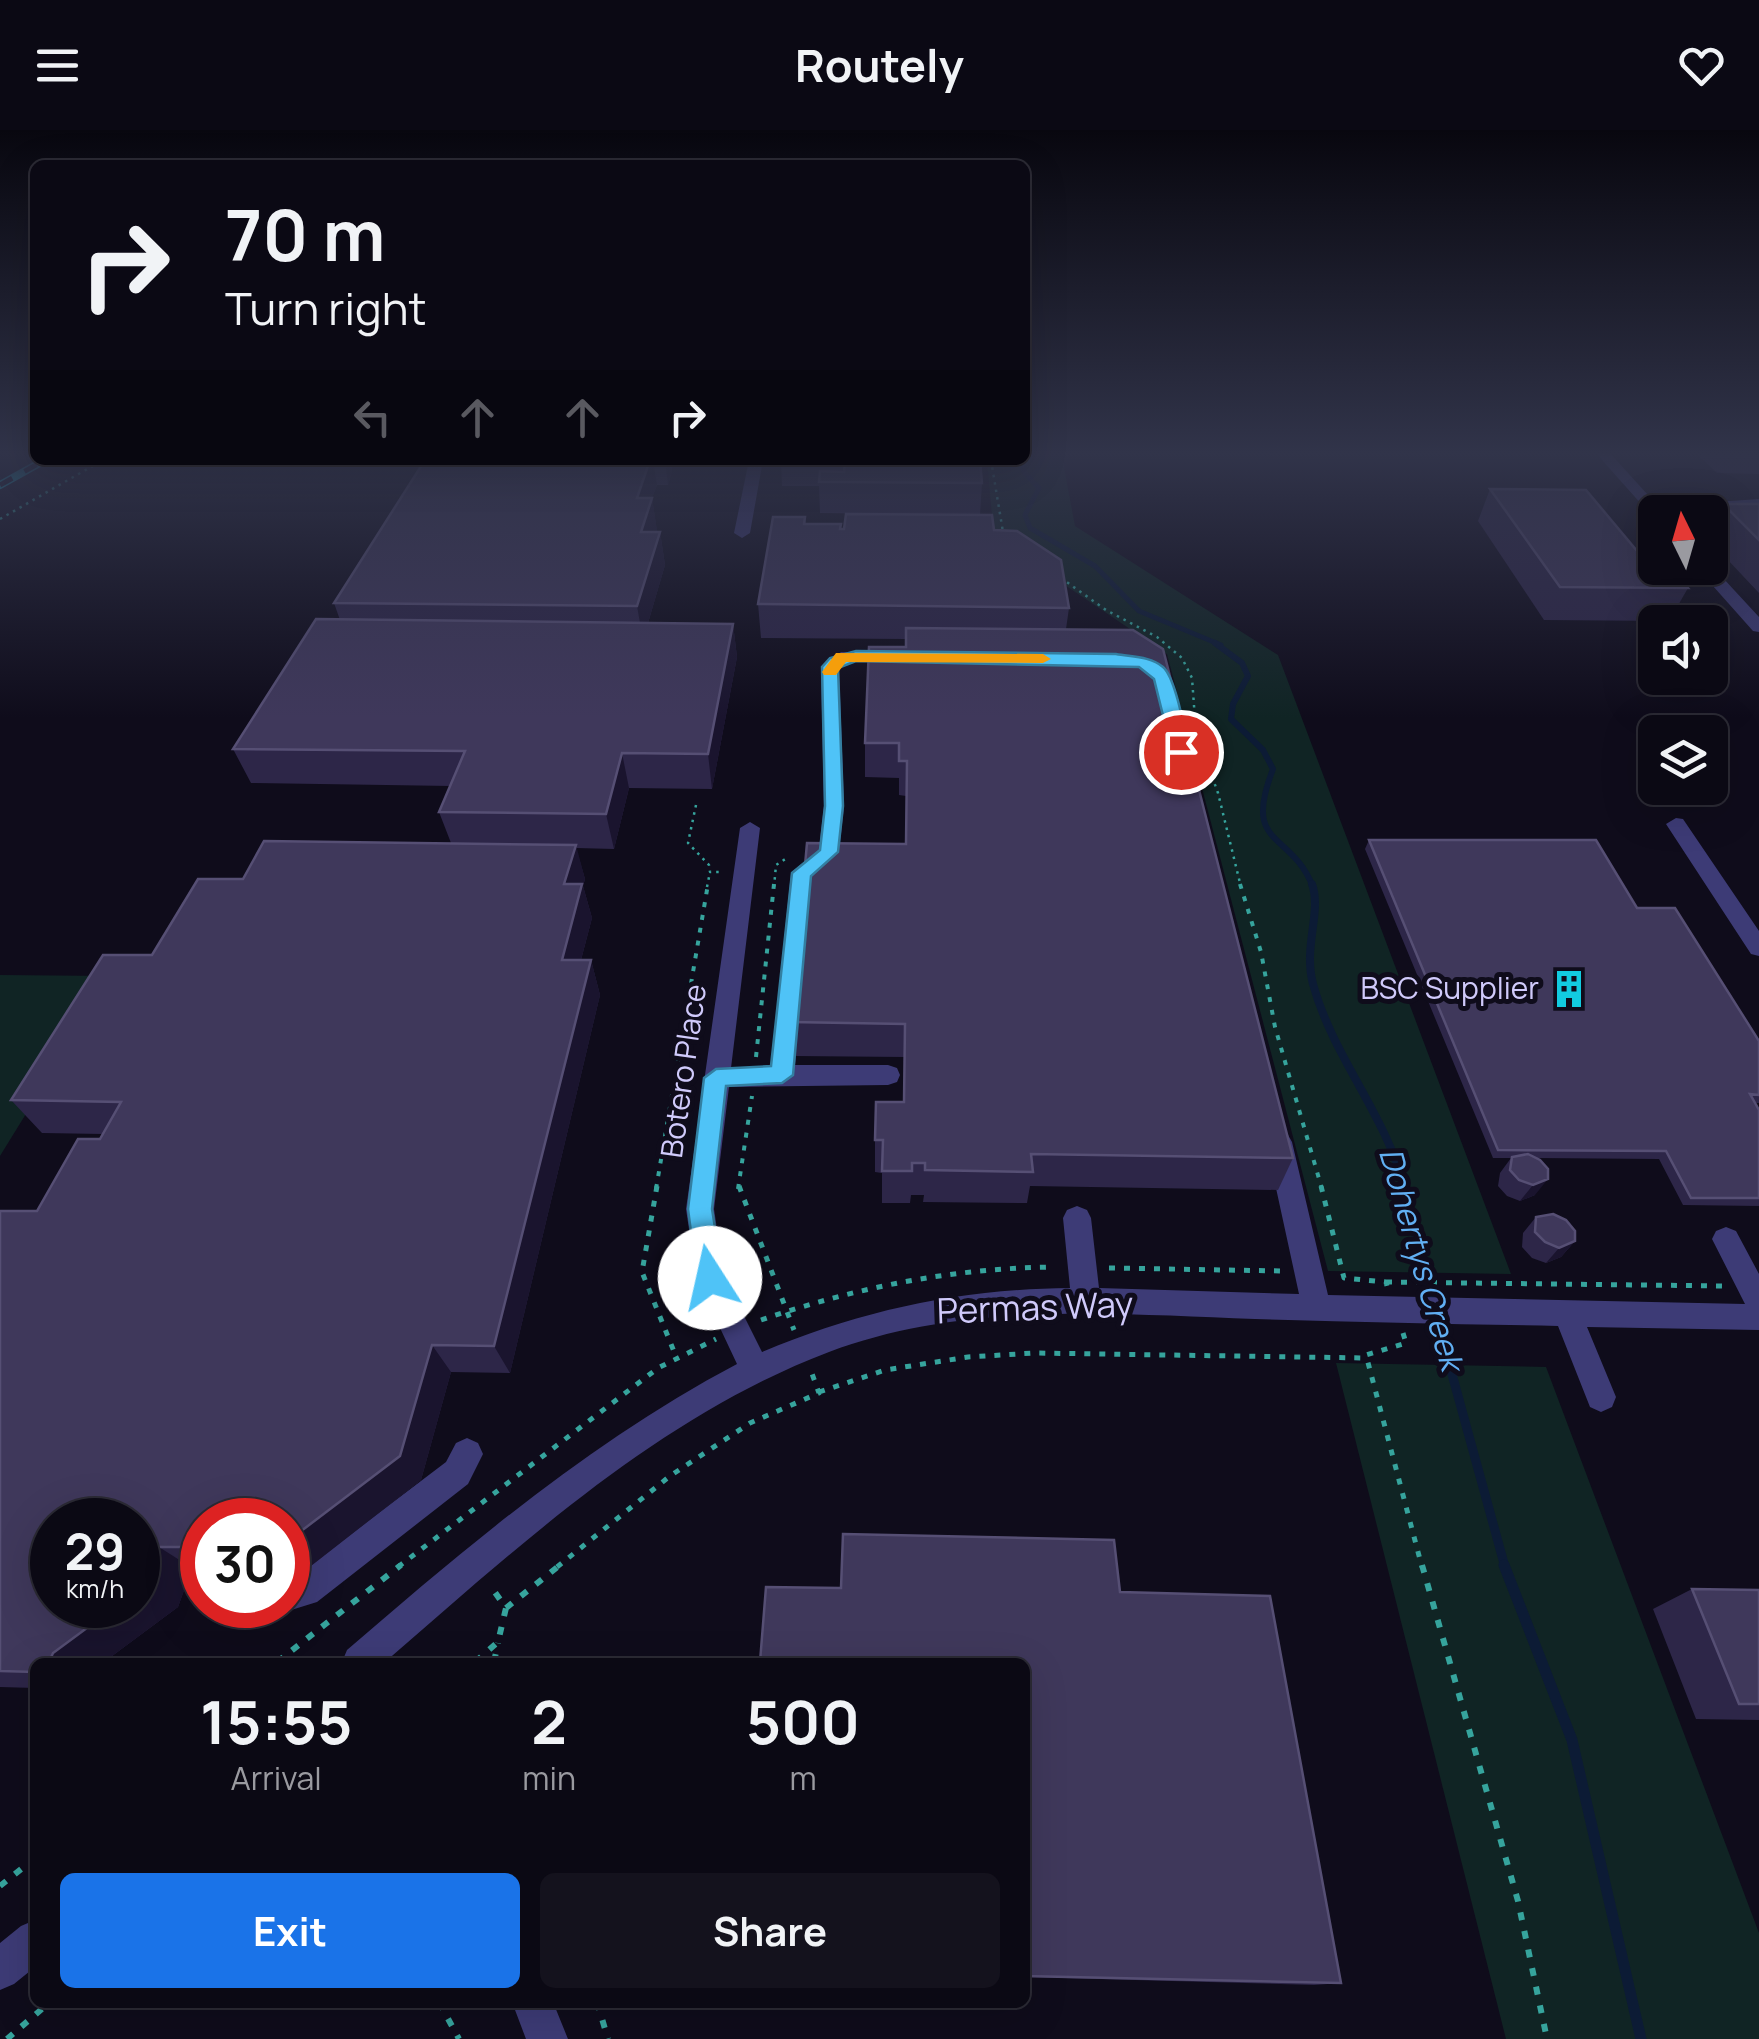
<!DOCTYPE html>
<html lang="en">
<head>
<meta charset="utf-8">
<style>
	:root { --surface:#0b0914; --page:#14121d; --text:#f1f3f6; --muted:#9a9aa0; --line:#2b2a34; --accent:#1a73e8 }
	body { margin:0; font-family:Manrope,sans-serif; background:var(--page); color:var(--text); height:100vh; display:flex; flex-direction:column; font-size:38px; white-space:nowrap }
	* { box-sizing:border-box; margin:0 }
	p { font-size:32px; color:var(--muted) }
	.icon { flex:none; width:55px; height:55px; fill:none; stroke:currentColor; stroke-width:2; stroke-linecap:round; stroke-linejoin:round }
	.map { position:relative; flex:1; overflow:hidden }
	.sheet { position:absolute; left:30px; top:1528px; width:1000px; height:350px; display:flex; flex-direction:column; background:var(--surface); border-radius:15px; box-shadow:0 10px 40px #0002,0 0 0 2px var(--line) }
	.sheet>* { flex:none }
	.banner { position:absolute; left:30px; top:30px; width:1000px; height:305px; border-radius:15px; box-shadow:0 10px 40px #0002,0 0 0 2px var(--line); background:#0b0914; color:var(--text); overflow:hidden }
	.needle { width:65px; rotate:355deg }
	.controls { position:absolute; left:1638px; top:365px; display:grid; gap:20px }
	.controls a { display:grid; place-items:center; width:90px; height:90px; border-radius:15px; background:var(--surface); box-shadow:0 10px 40px #0002,0 0 0 2px var(--line); font-size:50px }
	.speed { position:absolute; left:30px; top:1368px; display:flex; gap:20px; font-size:50px; font-weight:700; text-align:center }
	.speed>* { display:grid; place-content:center; width:130px; height:130px; border-radius:50%; background:var(--surface); box-shadow:0 10px 40px #0002,0 0 0 2px var(--line); line-height:1 }
	.speed small { font-size:25px; font-weight:400 }
	.speed .limit { border:15px solid #d22; background:#fff; color:#111 }
	.pin { position:absolute; display:grid; place-items:center; width:85px; height:85px; color:#fff; margin:-42px; border:5px solid #fff; border-radius:50%; box-shadow:0 2px 10px #0007 }
	.me { position:absolute; width:110px; margin:-55px; rotate:350deg; stroke-linejoin:round; filter:drop-shadow(0 0 8px #0008) }
	.turn { display:flex; align-items:center; gap:35px; height:210px; padding:0 30px; font-size:45px }
	.turn .icon { width:130px; height:130px; stroke-width:2.5 }
	.turn b { display:block; font-size:70px; line-height:85px }
	.lanes { display:flex; align-items:center; height:95px; padding:0 30px; background:#0003; justify-content:center; gap:50px; direction:ltr }
	.lanes .off { opacity:.35 }
	.eta { display:flex; justify-content:space-evenly; align-items:center; height:170px; text-align:center }
	.eta b { font-size:60px; font-weight:700; line-height:70px }
	.primary-button { display:flex; gap:20px; margin-top:auto; padding:20px 30px }
	.primary-button a { flex:1; height:115px; border-radius:15px; background:var(--accent); color:#fff; font-size:40px; font-weight:700; line-height:115px; text-align:center }
	.primary-button a+a { background:var(--page); color:var(--text) }
	header { display:flex; justify-content:space-between; align-items:center; height:130px; padding:0 30px; background:var(--surface); font-size:45px; font-weight:700 }
	.map>svg:first-child { display:block }
	.green { fill:#102424 }
	.lines { fill:none; stroke-linecap:round; stroke-linejoin:round }
	.stream-far4 { stroke:#0c1b35; stroke-width:5 }
	.stream-far3 { stroke:#0c1b35; stroke-width:6 }
	.stream-far2 { stroke:#0c1b35; stroke-width:8 }
	.stream-far1 { stroke:#0c1b35; stroke-width:9 }
	.stream { stroke:#0c1b35; stroke-width:11 }
	.path-far3 { stroke:#36a49d; stroke-width:2.5; stroke-dasharray:2.5 5; stroke-linecap:butt }
	.path-far2 { stroke:#36a49d; stroke-width:4; stroke-dasharray:5 8; stroke-linecap:butt }
	.path-far1 { stroke:#36a49d; stroke-width:5; stroke-dasharray:6 9; stroke-linecap:butt }
	.path { stroke:#36a49d; stroke-width:6; stroke-dasharray:8 11; stroke-linecap:butt }
	.minor { fill:#3d3b76; fill-rule:evenodd }
	.rail-casing { stroke:#12cbe0; stroke-width:8 }
	.rail { stroke:#0f0c1b; stroke-width:5; stroke-dasharray:14; stroke-linecap:butt }
	.wall { fill:#2d2648 }
	.shaded-wall { fill:#1a142e }
	.building { fill:#3f385b; stroke:#564f74; stroke-width:2.5 }
	.route { fill:#4fc3f7; stroke:#337fa1; stroke-width:2.5 }
	.slow { fill:#f59e0b }
	.labels { text-anchor:middle; stroke-width:10; stroke-linejoin:round; paint-order:stroke }
	.poi-label { font-size:30px; fill:#d0cafb; stroke:#0f0c1b; text-anchor:end }
	.street-label { font-size:30px; fill:#d0cafb; stroke:#0f0c1b }
	.water-label { font-size:32px; font-style:italic; fill:#61aff3; stroke:#0f0c1b }
	.near-street-label { font-size:35px; fill:#d0cafb; stroke:#0f0c1b }
</style>
</head>
<body>
<header><svg class="icon" aria-label="menu" viewBox="0 0 24 24"><path d="M4 6h16M4 12h16M4 18h16"/></svg>Routely<svg class="icon" aria-label="heart" viewBox="0 0 24 24"><path d="M12 20l-8-8c-3-5 5-10 8-4 3-6 11-1 8 4z"/></svg></header>
<div class="map">
<svg width="1759" height="1909" viewBox="0 0 1759 1909">
	<rect width="100%" height="100%" fill="#0f0c1b"/>
	<path class="green" d="M1025,321H1061L1075,396L1278,525L1511,1144L1328,1141L1167,524L994,407L987,330H1025Z
		M0,845L111,846L0,1026Z
		M1336,1233L1546,1237L1759,1803V1909H1506Z"/>
	<g class="lines">
		<path class="stream-far4" d="M1022,330L1024,342L1039,358L1025,385L1030,398L1095,436L1139,481L1221,515"/>
		<path class="stream-far3" d="M1215,513L1242,533L1248,546L1233,574L1231,589L1263,620L1273,639C1242,719 1290,699 1313,757"/>
		<path class="stream-far2" d="M1312,754C1322,782 1303,816 1313,854C1333,927 1385,983 1405,1059"/>
		<path class="stream-far1" d="M1404,1056L1432,1173
			M1436,1186L1505,1437"/>
		<path class="stream" d="M1504,1435L1572,1610L1641,1909"/>
		<path class="path-far3" d="M991,330L1003,402
			M0,389L103,330
			M1061,448L1106,480L1157,507L1182,528L1192,548L1196,603L1218,663L1241,757
			M696,675L688,713L709,735L710,742H723
			M707,757L710,742
			M774,757L776,735L787,728"/>
		<path class="path-far2" d="M1240,754L1261,822L1275,897L1322,1059
			M756,927L774,754
			M656,1059L708,754
			M738,1059L752,966"/>
		<path class="path-far1" d="M657,1056L642,1142L677,1229
			M739,1056L794,1200
			M1321,1056L1344,1148L1386,1152L1387,1156
			M1109,1138L1285,1141
			M1386,1152L1724,1156
			M761,1190C858,1157 953,1138 1055,1137
			M1403,1203L1406,1213L1366,1225L1422,1437
			M819,1262L885,1240L968,1227L1034,1223L1367,1228
			M398,1437L658,1238L716,1209
			M557,1437L670,1346L750,1293L819,1263L811,1241"/>
		<path class="path" d="M1422,1435L1518,1771L1547,1909
			M506,1478L560,1435
			M277,1532L401,1435
			M475,1532L498,1512L506,1478L489,1454
			M494,1532L498,1513
			M0,1756L35,1728
			M439,1872L459,1909
			M597,1872L608,1909
			M7,1909L50,1872"/>
		<path class="minor" d="M1594,321H1608L1658,376L1759,369V377L1651,385Z
			M749,330H763L750,403L742,408L734,403Z
			M1711,435L1759,487V502L1753,501L1697,438Z
			M841,522H902L911,527L902,532H845L839,538L844,676L839,722L812,746L795,935H888L897,938L900,945L897,952L888,955L729,957L714,1079L724,1146L762,1222C862,1180 961,1159 1070,1158L1063,1088L1067,1080L1077,1076L1087,1080L1091,1088L1099,1158L1299,1164L1266,1012L1270,1005L1279,1001L1288,1005L1292,1012L1328,1165L1745,1174L1712,1109L1716,1101L1726,1097L1736,1101L1759,1144V1200L1587,1197L1616,1267L1612,1277L1601,1282L1590,1277L1558,1196C1457,1194 1356,1192 1255,1189C1114,1184 964,1171 829,1222C660,1286 520,1415 385,1532H342L347,1520C470,1414 593,1310 737,1234L696,1147L686,1079L740,698L750,692L760,698L731,938L771,936L791,743L819,719L824,676L821,537Z
			M1676,688L1683,689L1759,801V826L1751,824L1666,694Z
			M467,1308L478,1313L483,1324L468,1354L317,1472L288,1481L276,1476L288,1475V1447L297,1445L446,1332L456,1313Z
			M35,1790V1837L14,1854L0,1860V1813L21,1796Z
			M512,1872H553L568,1909H526Z"/>
		<g class="rail-casing">
			<path id="rail" d="M0,355L45,330"/>
		</g>
		<use href="#rail" class="rail"/>
	</g>
	<path class="wall" d="M1694,321H1759V344L1717,343Z
		M425,330H736L735,332H671L672,341L668,355H657L652,368L657,402H660L665,435L648,493L733,494L737,527L712,659L629,658L614,719L576,718L585,749L583,756L592,788L581,830H591L600,865L510,1243L451,1242L421,1350L307,1439H288V1390H202V1438H192L178,1477L104,1532H35V1558L0,1557V1081H37L100,1009L103,1004L42,1003L11,970L152,825L243,749L451,713L439,682L451,656L251,653L233,619L340,490L334,473Z
		M781,330H980L982,353L980,385L820,383L819,356H782Z
		M1490,359L1688,458L1669,491L1544,490L1478,391Z
		M1723,374H1759V463L1710,411V397Z
		M805,387L806,394L841,399L994,400L1069,478L1066,499L1293,1028L1278,1060L1030,1056L1027,1073L923,1072L924,1065H911L910,1073H882V1043L875,1042V1010L904,972V927L794,926L791,892L906,714V666L899,665V648L865,647V613L906,517V509L761,508L758,474Z
		M1369,710L1637,778L1759,911V973H1755L1759,980V1076L1683,1075L1659,1029L1536,1028L1535,1065L1520,1071L1507,1066L1498,1056L1500,1043L1511,1028H1493L1365,719Z
		M1536,1087L1575,1111L1561,1127L1546,1133L1532,1128L1522,1117L1523,1103Z
		M1692,1459L1759,1460V1590L1696,1589L1653,1479Z
		M1120,1462L1341,1853L1314,1855L1025,1847V1532Z"/>
	<path class="shaded-wall" d="M650,330H653L657,355L652,368L657,400L647,434L637,368Z
		M665,330H671L672,341L668,355Z
		M660,402L665,435L643,510L637,476Z
		M733,494L737,527L712,659L708,624Z
		M622,623L629,658L614,719L606,684Z
		M576,715L585,749L583,756L592,788L572,864L562,830L564,754Z
		M591,830L600,865L510,1243L494,1216Z
		M1548,1049L1535,1065L1520,1071L1533,1055Z
		M1575,1111L1561,1127L1546,1133L1559,1118Z
		M432,1215L451,1242L421,1350L307,1439L288,1425V1411Z
		M159,1417L192,1438L178,1477L104,1532H49L53,1523L118,1475H138V1461Z"/>
	<path class="building" d="M425,330H650L637,368H652L641,402H660L637,476L334,473Z
		M845,330H980L982,353L819,352L820,341L844,342Z
		M1490,359L1586,360L1653,440H1673L1688,458L1560,457Z
		M1723,374H1759V410Z
		M846,384L992,385L994,400L1017,401L1061,430L1069,478L758,474L773,387H805L804,394H841L840,399H844Z
		M316,489L733,494L708,624L622,623L606,684L439,682L465,621L233,619Z
		M906,498L1133,500L1163,519L1293,1028L1031,1024L1033,1042L925,1040V1033H912V1041H882L883,1010H875L876,972H904L905,894L791,892L807,713L906,714L907,631H899V613H865L869,517H906Z
		M1369,710H1596L1637,778H1675L1759,911V965L1750,964L1759,980V1068H1691L1666,1021L1498,1020Z
		M264,711L576,715L564,754H582L562,830H591L494,1216L432,1215L400,1326L288,1411V1390H202V1417H159L143,1457L138,1461V1390H52V1475H118L53,1523L49,1532H35V1542L0,1541V1081H37L78,1009H100L121,972L11,970L103,825H152L198,749H243Z
		M1528,1024L1540,1030L1548,1039V1049L1533,1055L1519,1050L1510,1040L1512,1027Z
		M1553,1084L1566,1090L1575,1101V1111L1559,1118L1545,1112L1535,1102L1536,1087Z
		M843,1404L1114,1410L1120,1462L1270,1466L1341,1853L1025,1846V1532H760L766,1457L841,1458Z
		M1692,1459L1759,1460V1574H1739Z"/>
	<linearGradient id="sky" x2="0" y2="1"><stop stop-color="#08070f"/><stop offset="0.55" stop-color="#31344a"/><stop offset="1" stop-color="#31344a" stop-opacity="0"/></linearGradient>
	<rect width="1759" height="588" fill="url(#sky)"/>
	<path class="route" d="M856,521L1116,524C1131,527 1150,526 1163,537C1176,548 1185,603 1190,622L1181,627L1172,622L1154,549L1139,537L856,531L838,538L843,676L838,722L811,746L793,945L782,953L726,956L712,1079L723,1148L719,1156L710,1159L701,1156L697,1148L688,1079L704,948L716,939L771,936L792,743L820,720L825,676L822,537L830,528Z"/>
	<path class="slow" d="M836,523L1043,524L1051,529L1043,533L846,532L836,545H824L822,542Z"/>
	<defs>
		<g id="building-bare" transform="scale(3)"><path d="M-4-6H4V6H1V3H-1V6H-4ZM-2.5-4.3h1.7v1.8h-1.7ZM.8-4.3h1.7v1.8H.8ZM-2.5-1h1.7V.8h-1.7ZM.8-1h1.7V.8H.8Z" fill="#12cbe0" stroke="#0f0c1b" stroke-width="2.5" paint-order="stroke"/></g>
	</defs>
	<g fill-rule="evenodd">
		<use href="#building-bare" x="1569" y="859"/>
	</g>
	<g class="labels">
		<g class="poi-label">
			<text x="1539" y="869">BSC Supplier</text>
		</g>
		<g class="street-label">
			<text transform="translate(684 941) rotate(-82)" y="10">Botero Place</text>
		</g>
		<g class="water-label">
			<text transform="translate(1421 1129) rotate(74)" y="11">Dohertys Creek</text>
		</g>
		<g class="near-street-label">
			<text transform="translate(1035 1178) rotate(-2)" y="12">Permas Way</text>
		</g>
	</g>
</svg>
<div class="controls">
<a><svg class="needle" viewBox="-14 -14 28 28"><path d="M0-13l5 13h-10z" fill="#e53935"/><path d="M0 13l5-13h-10z" fill="#9a9aa0"/></svg></a>
<a><svg class="icon" aria-label="sound" viewBox="0 0 24 24"><path d="M4 9h4l5-4v14l-5-4H4zM17 9q2 3 0 6"/></svg></a>
<a><svg class="icon" aria-label="layers" viewBox="0 0 24 24"><path d="M12 4l9 5-9 5-9-5zM3 14l9 5 9-5"/></svg></a>
</div>
<div class="speed"><div>29<small>km/h</small></div><div class="limit">30</div></div>
<div class="pin" style="left:1181px;top:622px;background:#d93025"><svg class="icon" aria-label="arrive" viewBox="0 0 24 24"><path d="M6 21V4h12l-3 4 3 4H6"/></svg></div>
<svg class="me" style="left:710px;top:1148px" viewBox="-20 -20 40 40"><circle r="19" fill="#fff"/><path d="M0-13L10 11 0 6-10 11z" fill="#4fc3f7"/></svg>
<div class="banner">
<div class="turn"><svg class="icon" aria-label="right" viewBox="0 0 24 24"><path d="M7 20v-9h11M14 6l5 5-5 5"/></svg><div><b>70 m</b>Turn right</div></div>
<div class="lanes"><svg class="icon off" aria-label="left" viewBox="0 0 24 24"><path d="M17 20v-9H6M10 6l-5 5 5 5"/></svg><svg class="icon off" aria-label="ahead" viewBox="0 0 24 24"><path d="M12 20V5M6 11l6-6 6 6"/></svg><svg class="icon off" aria-label="ahead" viewBox="0 0 24 24"><path d="M12 20V5M6 11l6-6 6 6"/></svg><svg class="icon" aria-label="right" viewBox="0 0 24 24"><path d="M7 20v-9h11M14 6l5 5-5 5"/></svg></div>
</div>
<section class="sheet">
<div class="eta">
<div><b>15:55</b><p>Arrival</p></div>
<div><b>2</b><p>min</p></div>
<div><b>500</b><p>m</p></div>
</div>
<div class="primary-button"><a>Exit</a><a>Share</a></div>
</section>
</div>
</body>
</html>
